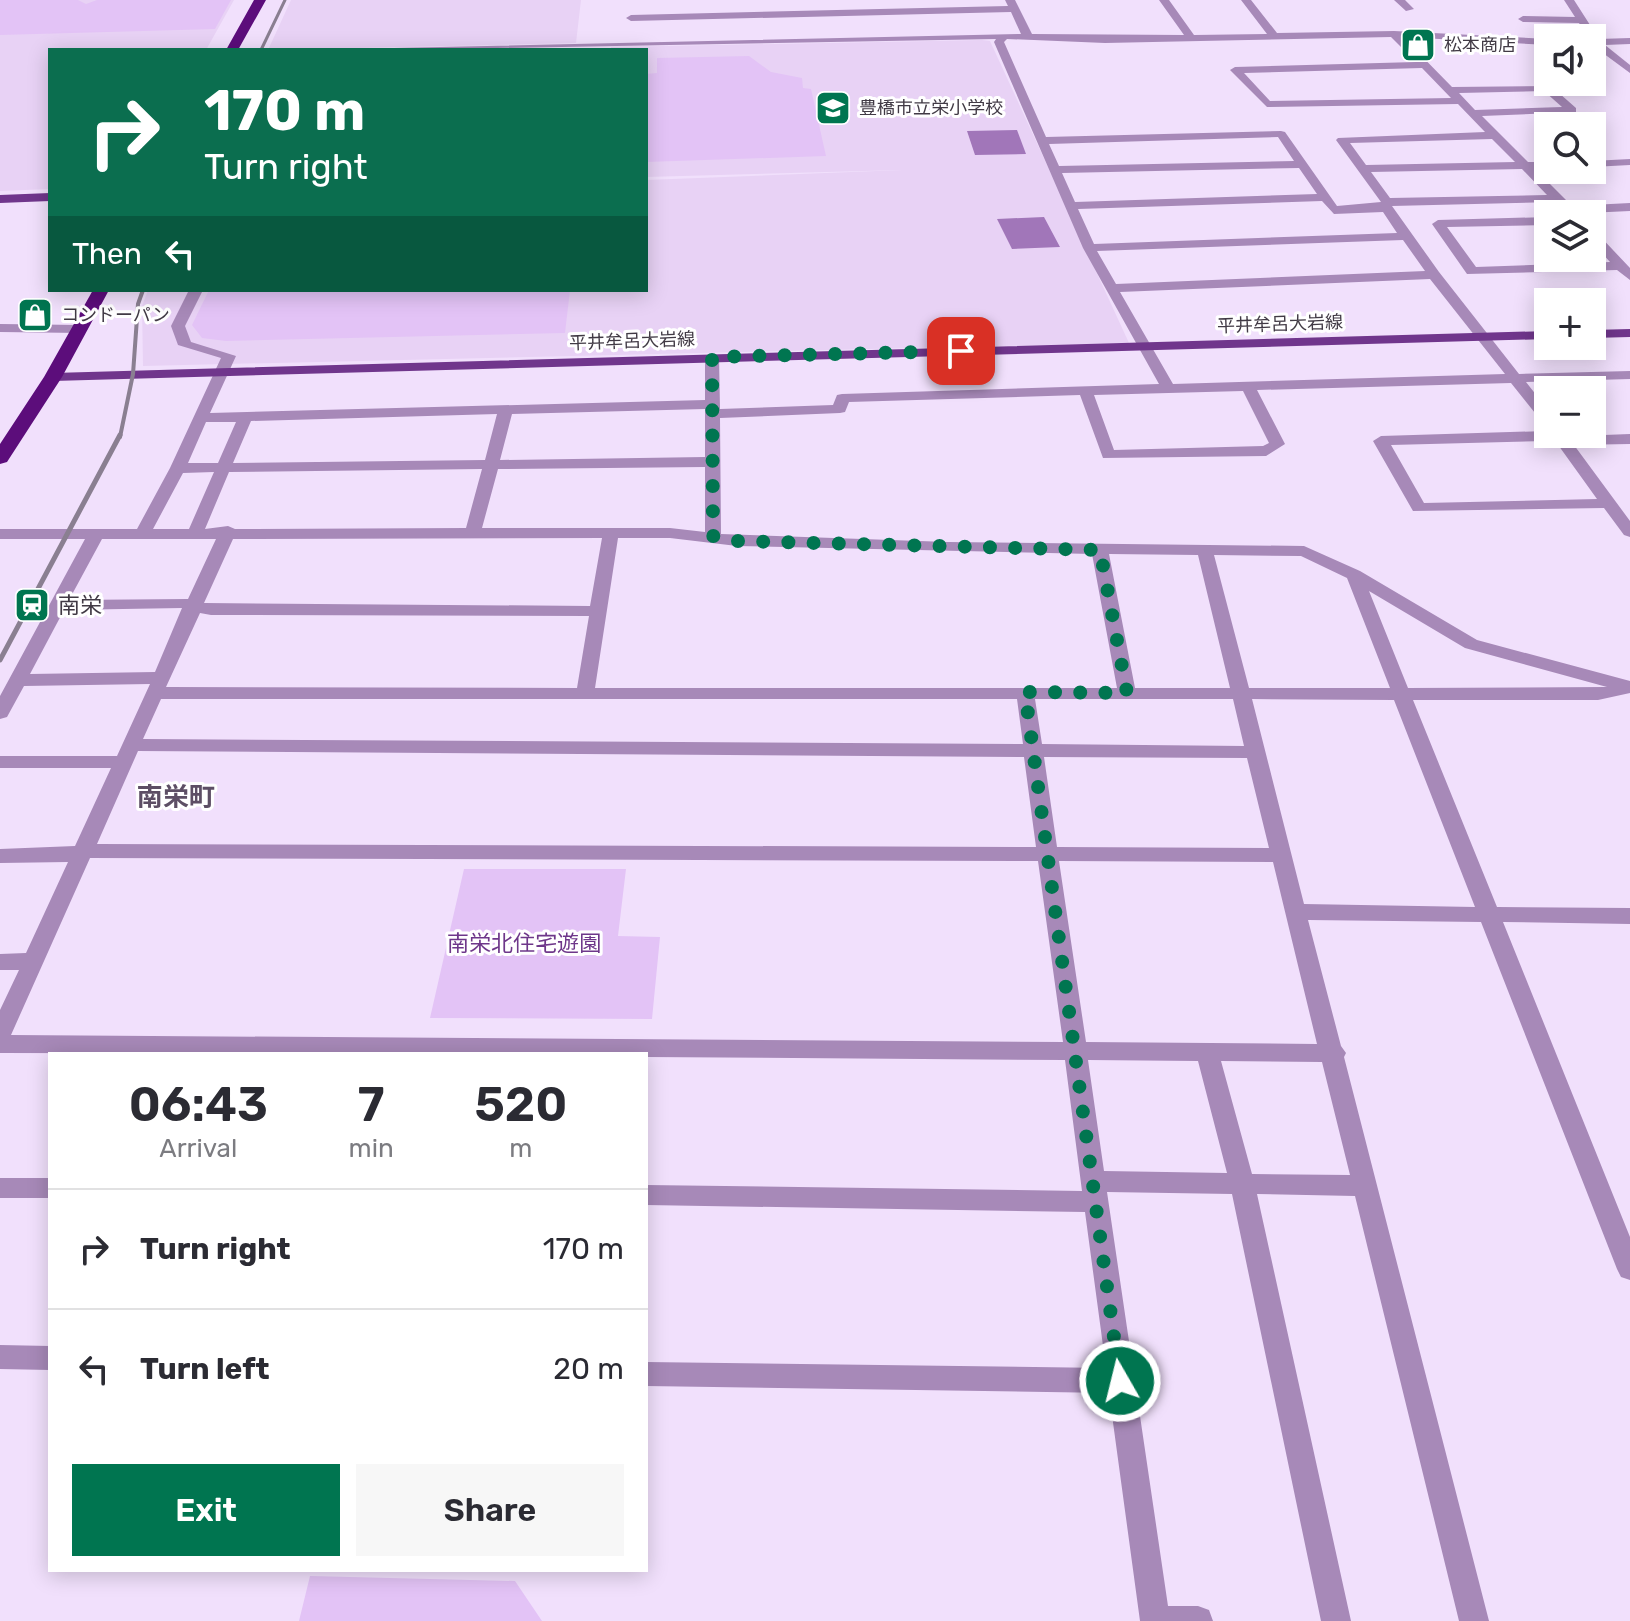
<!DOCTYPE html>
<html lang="en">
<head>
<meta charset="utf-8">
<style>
	:root { --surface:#fff; --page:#f7f7f7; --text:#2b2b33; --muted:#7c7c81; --line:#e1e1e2; --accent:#007550 }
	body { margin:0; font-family:Rubik,"Noto Sans JP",sans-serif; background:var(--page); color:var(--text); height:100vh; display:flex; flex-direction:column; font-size:30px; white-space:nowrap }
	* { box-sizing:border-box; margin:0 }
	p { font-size:26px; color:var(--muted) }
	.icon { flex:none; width:44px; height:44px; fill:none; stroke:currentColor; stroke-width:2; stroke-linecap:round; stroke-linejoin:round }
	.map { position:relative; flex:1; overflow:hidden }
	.details { position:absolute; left:48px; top:1052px; width:600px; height:520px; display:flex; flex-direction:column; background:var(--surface); border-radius:0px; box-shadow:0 4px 20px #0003 }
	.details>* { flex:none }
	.hud { position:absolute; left:48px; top:48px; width:600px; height:244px; border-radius:0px; box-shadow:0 4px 20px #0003; background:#0b6e4f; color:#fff; overflow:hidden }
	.tools { position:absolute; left:1534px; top:24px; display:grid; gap:16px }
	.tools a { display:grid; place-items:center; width:72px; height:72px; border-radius:0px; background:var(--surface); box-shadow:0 4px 20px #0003; font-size:40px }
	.pin { position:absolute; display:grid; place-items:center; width:68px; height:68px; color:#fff; margin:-34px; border-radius:16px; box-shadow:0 4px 12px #0006 }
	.me { position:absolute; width:88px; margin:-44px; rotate:352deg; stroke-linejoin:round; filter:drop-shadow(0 0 6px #0008) }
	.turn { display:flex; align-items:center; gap:28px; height:168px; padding:0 24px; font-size:36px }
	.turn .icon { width:104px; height:104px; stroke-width:2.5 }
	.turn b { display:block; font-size:56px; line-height:68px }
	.then { display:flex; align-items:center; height:76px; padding:0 24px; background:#0003; gap:16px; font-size:30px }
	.eta { display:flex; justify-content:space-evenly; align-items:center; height:136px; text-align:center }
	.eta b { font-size:48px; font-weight:600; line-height:56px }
	.action { display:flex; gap:16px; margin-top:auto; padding:16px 24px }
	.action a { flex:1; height:92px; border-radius:0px; background:var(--accent); color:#fff; font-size:32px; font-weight:600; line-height:92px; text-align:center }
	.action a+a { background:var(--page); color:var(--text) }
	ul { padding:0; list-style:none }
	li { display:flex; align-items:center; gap:24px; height:120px; padding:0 24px; border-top:2px solid var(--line) }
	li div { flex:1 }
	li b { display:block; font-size:30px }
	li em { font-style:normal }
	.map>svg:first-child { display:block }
	.built { fill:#e8d2f5 }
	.green { fill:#e3c3f6 }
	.water { fill:#a176b9 }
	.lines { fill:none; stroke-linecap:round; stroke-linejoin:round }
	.minor { fill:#a789b8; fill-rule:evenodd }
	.major { fill:#70368c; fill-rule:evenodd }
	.highway { fill:#5c0d7b; fill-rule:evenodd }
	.rail-far2 { stroke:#8a7f91; stroke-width:3 }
	.rail-far1 { stroke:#8a7f91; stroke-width:4 }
	.rail { stroke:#8a7f91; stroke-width:5 }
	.route { stroke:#007550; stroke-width:14; stroke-dasharray:0 25.2 }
	.labels { text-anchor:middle; stroke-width:6; stroke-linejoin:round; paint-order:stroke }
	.far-poi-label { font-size:18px; fill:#413a45; stroke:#fff; text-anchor:start }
	.far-street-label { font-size:18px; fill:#413a45; stroke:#fff }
	.poi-label { font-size:22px; fill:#413a45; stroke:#fff; text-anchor:start }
	.park-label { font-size:22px; fill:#6e378a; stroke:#fff }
	.quarter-label { font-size:26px; font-weight:bold; fill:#5d4e65; stroke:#fff }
</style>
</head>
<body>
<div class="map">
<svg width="1630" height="1621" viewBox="0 0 1630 1621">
	<rect width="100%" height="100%" fill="#f1e0fc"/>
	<path class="built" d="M0,0H234L206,50H50V189L0,191Z
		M291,0H581L576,43L268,50Z
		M982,40L990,41L1129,343L143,366L142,306L148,290H646V180L902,170L646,177V50H611V47Z"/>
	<path class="green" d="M0,0H78L86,4L97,0H231L215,29L0,35Z
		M749,56L771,72L802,78L803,88L811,89L826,156L646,162V74L657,73V58Z
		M209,290H570L565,333L226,341L202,338L192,325Z
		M464,869H626L618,936L660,937L652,1019L430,1018Z
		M310,1576L515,1581L542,1621H299Z"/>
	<path class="water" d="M1017,130L1026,154L975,155L967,131Z
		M1044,217L1060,247L1012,249L997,219Z"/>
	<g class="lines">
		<path class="minor" d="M1005,0H1015L1032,34L1184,35L1159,0H1169L1194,35L1267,34L1241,0H1251L1277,33L1394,31L1548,39V45L1403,37L1452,87L1551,86L1576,108V112L1482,116L1528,162H1548V168L1535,169L1572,206L1630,203V211L1566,214L1554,202L1392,206L1439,272L1519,374L1630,371V379L1526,382L1548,410V424L1543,423L1511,383L1257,390L1285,444L1266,456L1103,458L1080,395L849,402L845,412L840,413L720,418L721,534L948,542L1304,546L1360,571L1477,640L1630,681V693L1598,700H1413L1497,907L1630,908V924L1503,922L1630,1237V1280L1621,1277L1617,1269L1481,922L1308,920L1341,1046L1346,1053L1344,1057L1489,1621H1459L1355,1196L1257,1194L1351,1621H1321L1232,1194L1107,1192L1168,1606H1198L1209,1610L1213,1621H1140L1109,1393L646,1386V1362L1106,1368L1085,1212L646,1205V1185L1082,1191L1065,1060L646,1057V1054L0,1053V1010L19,970H0V954L26,953L68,862L0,863V849L75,846L111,768H0V756H117L150,684L24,686L7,717L0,719V696L85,539H0V529H137L170,468L221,358L178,345L171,326L189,290H203L185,326L191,342L236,356L210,413L705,400V357L712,353L719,357L720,409L833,405L837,395L842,394L1159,384L1083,248L994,42L996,39L393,50L394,48L1021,34L1011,12L631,21L626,18L631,15L1008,6ZM1391,37L1416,62L1235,67L1230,70L1267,107L1458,104L1485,132L1338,138L1336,140L1381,202L1337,206L1285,132L1281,131L1046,137L1004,42L1007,39L1105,43ZM1422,68L1451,98L1270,101L1244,73ZM1544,91L1562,107L1475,110L1459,93ZM1278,137L1294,161L1059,166L1049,144ZM1492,139L1515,162L1366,165L1350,143ZM1299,168L1317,194L1075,202L1062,173ZM1522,169L1547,195L1390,198L1371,172ZM1322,201L1334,214L1383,212L1397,233L1094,244L1078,209ZM1403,240L1425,271L1116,284L1097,251ZM1430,279L1505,374L1173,384L1120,292ZM1243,391L1269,443L1263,446L1114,450L1094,395ZM705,409V457L500,460L512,414ZM497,414L485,460L233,463L251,421ZM206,422H236L218,463H188ZM705,467V532L670,528H482L498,469ZM482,469L466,528L235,529L228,526L205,529L229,472ZM214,472L189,529H153L183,473ZM602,538L590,606L204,603L233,539ZM618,538H670L737,546L1092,554L1117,688H595ZM102,539H216L188,599L69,600ZM1109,554L1198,555L1230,688H1135ZM1214,555L1301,556L1347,578L1390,688H1249ZM1369,591L1465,648L1607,687L1408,688ZM182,608L155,672L30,674L64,610ZM200,613L211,615L589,616L577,688L166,687ZM161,699H1017L1023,744L143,739ZM1035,699H1233L1244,746L1042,744ZM1252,699L1394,700L1475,907L1304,904ZM138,751L1024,757L1036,847L97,844ZM1044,757L1247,758L1269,848L1057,847ZM90,858L1038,861L1063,1042L11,1035ZM1059,861L1273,862L1317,1044L1086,1042ZM1088,1060L1198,1061L1227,1173L1104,1171ZM1221,1061L1322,1062L1350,1175L1252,1174Z
			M1394,0H1405L1414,9L1406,11Z
			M1564,0H1574L1599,39L1630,38V44L1605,45L1630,65V73L1592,45V38H1588L1579,23L1523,22L1518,19L1523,16L1575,17Z
			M1630,159V165L1592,167V161Z
			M1548,217V225L1447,227L1476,267L1610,262L1592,242V231L1596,232L1630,268V280L1617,270L1467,274L1432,224L1438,220Z
			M0,324L81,325L88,329L81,333L0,332Z
			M1546,431L1578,436L1630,434V444L1574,445L1630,521V537L1624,535L1604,508L1413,511L1373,441L1381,436ZM1546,441L1556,442L1597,499L1424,503L1391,445Z
			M0,1178H50V1198H0Z
			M0,1345L50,1346V1370L0,1369Z"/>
		<path class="major" d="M50,193V201L0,203V195Z
			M1630,329V337L1592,338V330Z
			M1548,331V339L53,381L46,377L53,373Z"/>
		<path class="highway" d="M254,0H266L238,50H226Z
			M93,290H109L62,377L7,462L0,464V444L44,377Z"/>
		<path class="rail-far2" d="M261,50L285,0"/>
		<path class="rail-far1" d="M120,437L133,374L138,304L143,290"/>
		<path class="rail" d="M0,660L120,435"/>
	</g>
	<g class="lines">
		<path class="route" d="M961,351L712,357L713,536L737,541L1100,550L1127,693L1025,692L1120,1381"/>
	</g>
	<defs>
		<g id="shop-square" transform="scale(1.8)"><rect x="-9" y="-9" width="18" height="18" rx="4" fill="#007550" stroke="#fff"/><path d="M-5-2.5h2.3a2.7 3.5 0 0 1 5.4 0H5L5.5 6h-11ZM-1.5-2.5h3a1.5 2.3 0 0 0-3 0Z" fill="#fff"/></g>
		<g id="school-square" transform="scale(1.8)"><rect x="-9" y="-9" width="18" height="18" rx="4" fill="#007550" stroke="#fff"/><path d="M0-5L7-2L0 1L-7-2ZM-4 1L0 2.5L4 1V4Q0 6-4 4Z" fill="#fff"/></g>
		<g id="station-square" transform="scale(1.8)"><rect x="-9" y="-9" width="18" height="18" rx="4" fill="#007550" stroke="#fff"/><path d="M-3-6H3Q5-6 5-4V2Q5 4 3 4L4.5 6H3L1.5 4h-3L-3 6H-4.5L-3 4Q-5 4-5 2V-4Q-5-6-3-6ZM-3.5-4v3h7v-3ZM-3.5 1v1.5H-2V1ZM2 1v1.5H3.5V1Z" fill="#fff"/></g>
	</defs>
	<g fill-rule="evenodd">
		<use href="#shop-square" x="1418" y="45"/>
		<use href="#school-square" x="833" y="108"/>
		<use href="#shop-square" x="35" y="315"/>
		<use href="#station-square" x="32" y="605"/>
	</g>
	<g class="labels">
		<g class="far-poi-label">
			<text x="1444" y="51">松本商店</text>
			<text x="859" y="114">豊橋市立栄小学校</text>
			<text x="61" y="321">コンドーパン</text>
		</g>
		<g class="far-street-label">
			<text transform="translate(1280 324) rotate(-2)" y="6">平井牟呂大岩線</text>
			<text transform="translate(632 341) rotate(-2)" y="6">平井牟呂大岩線</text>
		</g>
		<g class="poi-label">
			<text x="58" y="613">南栄</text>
		</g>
		<g class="park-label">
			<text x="524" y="951">南栄北住宅遊園</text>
		</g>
		<g class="quarter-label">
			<text x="176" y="806">南栄町</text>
		</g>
	</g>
</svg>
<div class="tools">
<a><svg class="icon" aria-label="sound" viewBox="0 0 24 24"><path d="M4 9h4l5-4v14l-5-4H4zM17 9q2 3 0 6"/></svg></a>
<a><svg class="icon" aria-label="search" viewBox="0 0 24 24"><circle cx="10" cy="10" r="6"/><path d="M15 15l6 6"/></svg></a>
<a><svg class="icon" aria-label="layers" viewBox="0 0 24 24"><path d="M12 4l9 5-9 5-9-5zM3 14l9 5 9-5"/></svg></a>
<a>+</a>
<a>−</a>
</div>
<div class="pin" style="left:961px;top:351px;background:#d93025"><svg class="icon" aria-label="arrive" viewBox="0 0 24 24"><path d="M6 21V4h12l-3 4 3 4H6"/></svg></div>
<svg class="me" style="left:1120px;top:1381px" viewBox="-20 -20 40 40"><circle r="17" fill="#007550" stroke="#fff" stroke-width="3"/><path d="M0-11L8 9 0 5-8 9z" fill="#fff"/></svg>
<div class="hud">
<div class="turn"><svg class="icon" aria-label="right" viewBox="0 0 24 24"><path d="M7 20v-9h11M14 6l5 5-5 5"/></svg><div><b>170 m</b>Turn right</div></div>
<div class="then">Then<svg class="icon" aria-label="left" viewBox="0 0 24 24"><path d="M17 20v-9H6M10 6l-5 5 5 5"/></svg></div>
</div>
<section class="details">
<div class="eta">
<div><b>06:43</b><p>Arrival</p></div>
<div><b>7</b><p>min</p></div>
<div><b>520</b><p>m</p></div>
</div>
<ul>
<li><svg class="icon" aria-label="right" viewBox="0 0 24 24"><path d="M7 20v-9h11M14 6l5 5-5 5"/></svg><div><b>Turn right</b></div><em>170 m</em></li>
<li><svg class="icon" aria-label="left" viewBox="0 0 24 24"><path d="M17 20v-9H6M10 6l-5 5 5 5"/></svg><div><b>Turn left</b></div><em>20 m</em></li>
</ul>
<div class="action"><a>Exit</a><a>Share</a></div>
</section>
</div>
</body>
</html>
